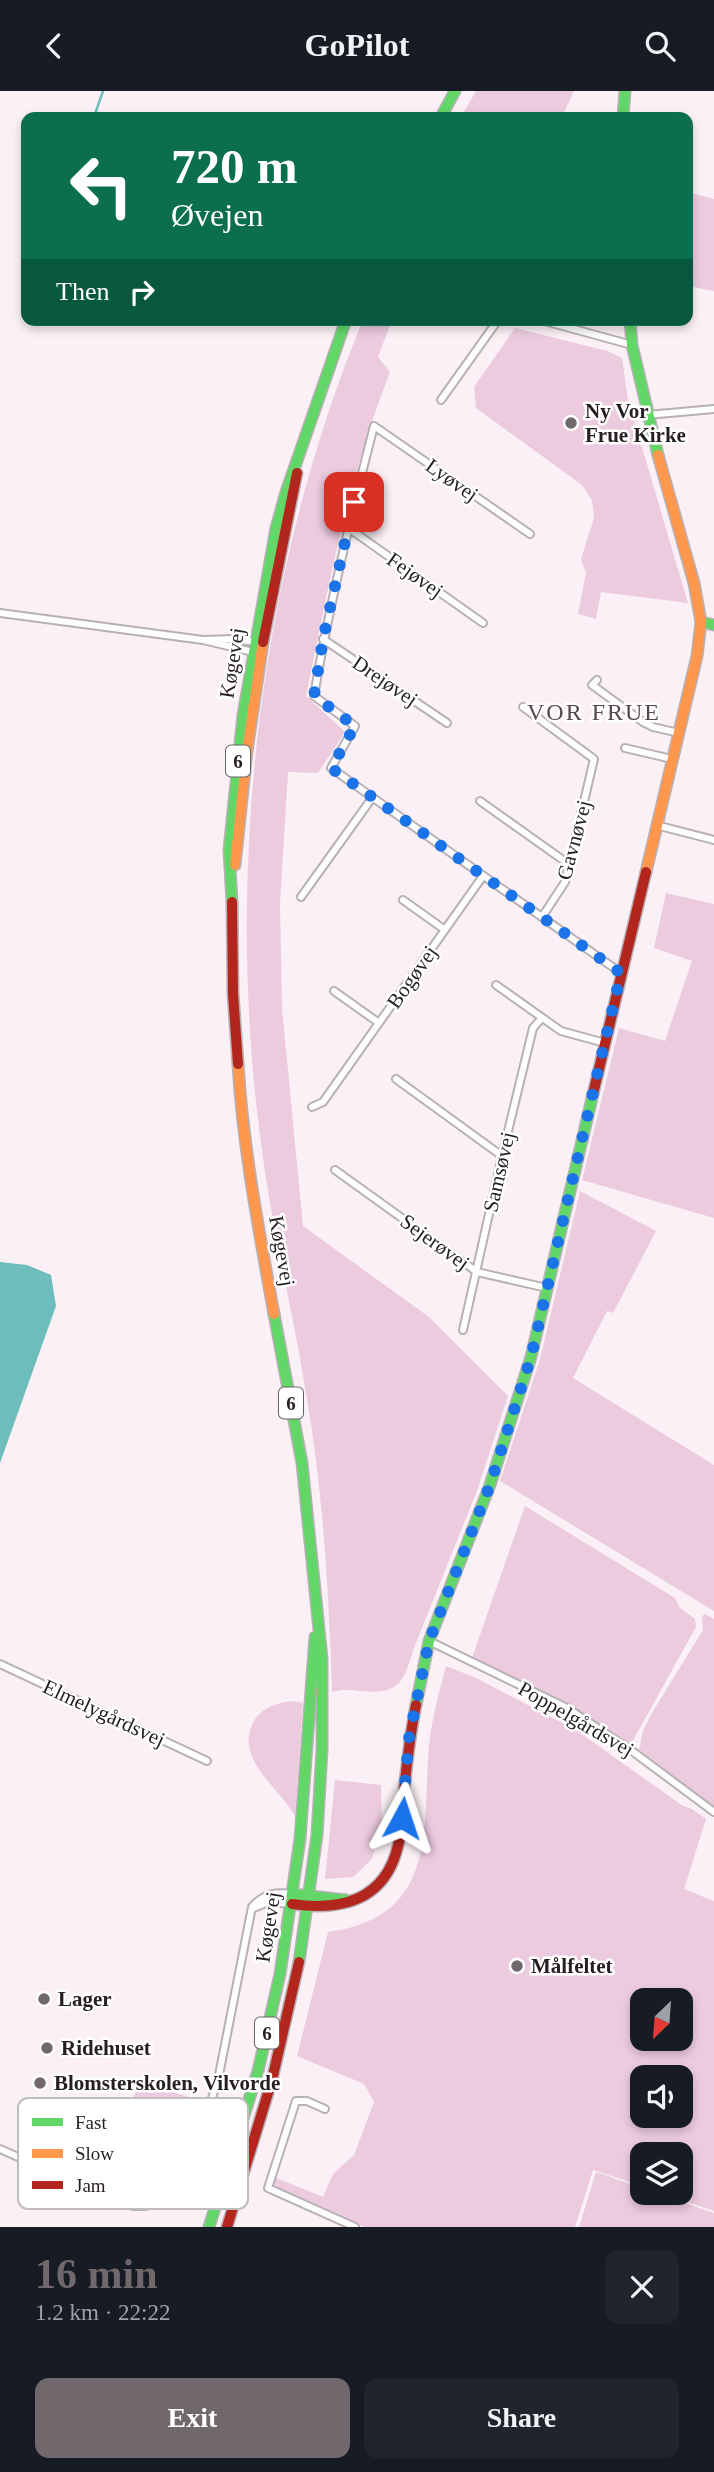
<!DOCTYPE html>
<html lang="en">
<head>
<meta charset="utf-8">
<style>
	:root { --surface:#171b24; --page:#20242c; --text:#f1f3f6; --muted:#9ea1a6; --accent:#70686c }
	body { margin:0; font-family:"Times New Roman",serif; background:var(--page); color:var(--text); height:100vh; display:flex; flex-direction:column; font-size:26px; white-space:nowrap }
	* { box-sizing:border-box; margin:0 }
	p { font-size:23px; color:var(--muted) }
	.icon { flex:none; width:38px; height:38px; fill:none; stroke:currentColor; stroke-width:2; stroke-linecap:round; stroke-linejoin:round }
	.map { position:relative; height:2136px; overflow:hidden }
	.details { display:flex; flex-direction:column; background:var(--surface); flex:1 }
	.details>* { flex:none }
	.top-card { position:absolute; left:21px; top:21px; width:672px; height:214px; border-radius:14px; box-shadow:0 4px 10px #0003; background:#0b6e4f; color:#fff; overflow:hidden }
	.needle { width:46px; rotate:205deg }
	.fabs { position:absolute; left:630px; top:1897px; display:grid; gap:14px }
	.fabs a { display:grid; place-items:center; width:63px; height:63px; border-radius:14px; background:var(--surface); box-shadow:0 4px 10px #0003; font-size:35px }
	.pin { position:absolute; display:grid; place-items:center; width:60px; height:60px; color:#fff; margin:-30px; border-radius:14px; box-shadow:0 4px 10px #0006 }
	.me { position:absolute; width:77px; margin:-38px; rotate:5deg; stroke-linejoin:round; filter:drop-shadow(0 0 5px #0008) }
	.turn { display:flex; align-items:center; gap:24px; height:147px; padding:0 35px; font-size:32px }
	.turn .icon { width:91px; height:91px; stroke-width:2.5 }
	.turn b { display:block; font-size:49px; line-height:60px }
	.then { display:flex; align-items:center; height:66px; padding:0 35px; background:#0003; gap:14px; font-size:26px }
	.round { display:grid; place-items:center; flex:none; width:74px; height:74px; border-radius:14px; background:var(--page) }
	.summary { display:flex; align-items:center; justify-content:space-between; height:119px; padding:0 35px }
	h1 { font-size:42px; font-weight:700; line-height:52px; color:var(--accent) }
	.cta { display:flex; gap:14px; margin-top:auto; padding:14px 35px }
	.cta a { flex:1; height:80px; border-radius:14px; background:var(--accent); color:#fff; font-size:28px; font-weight:700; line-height:80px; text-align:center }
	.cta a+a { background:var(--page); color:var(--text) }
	header { display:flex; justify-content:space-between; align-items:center; height:91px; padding:0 35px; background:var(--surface); font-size:32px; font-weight:700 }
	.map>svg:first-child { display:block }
	.green { fill:#eccbdf; fill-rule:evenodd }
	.water { fill:#6cbdbc }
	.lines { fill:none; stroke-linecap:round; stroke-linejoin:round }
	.stream { stroke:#6cbdbc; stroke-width:2.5 }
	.street-casing { stroke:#b7b0b5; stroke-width:10 }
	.fast-casing { stroke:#b7b0b5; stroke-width:13 }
	.slow-casing { stroke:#b7b0b5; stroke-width:13 }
	.jam-casing { stroke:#b7b0b5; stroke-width:13 }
	.street { stroke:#fefdfe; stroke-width:6 }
	.fast { stroke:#63d668; stroke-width:10 }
	.slow { stroke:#ff974d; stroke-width:10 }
	.jam { stroke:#b3261e; stroke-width:10 }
	.route { stroke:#1a73e8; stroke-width:12; stroke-dasharray:0 21.6 }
	.poi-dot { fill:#70686c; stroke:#fff; stroke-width:2.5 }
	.labels { text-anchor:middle; stroke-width:5; stroke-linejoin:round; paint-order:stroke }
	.shield { fill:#fff; stroke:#666264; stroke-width:2 }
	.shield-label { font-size:19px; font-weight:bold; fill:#251e22 }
	.poi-label { font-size:21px; font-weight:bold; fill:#251e22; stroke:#fff; text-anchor:start }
	.street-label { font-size:21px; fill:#251e22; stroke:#fff }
	.quarter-label { font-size:24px; letter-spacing:2px; fill:#554750; stroke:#fff }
	.key { fill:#fff; stroke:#bebcbd; stroke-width:2 }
	.key-label { font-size:19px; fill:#251e22 }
</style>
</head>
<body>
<header><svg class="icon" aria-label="back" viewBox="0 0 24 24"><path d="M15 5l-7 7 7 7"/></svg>GoPilot<svg class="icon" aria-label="search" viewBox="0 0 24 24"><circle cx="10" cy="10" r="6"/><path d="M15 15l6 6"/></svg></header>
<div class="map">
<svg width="714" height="2136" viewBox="0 0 714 2136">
	<rect width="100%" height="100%" fill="#faf0f6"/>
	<path class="green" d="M476,0H574L562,26H461Z
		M688,101L714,108V200L688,195Z
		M363,229H392L378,266L390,281C349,385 328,496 306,605L345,641L318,682L288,681L280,813L282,917L303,1135L429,1226L508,1305L477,1400L414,1557C403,1592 400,1604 360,1600C350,1599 342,1598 332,1601C329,1501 323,1400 306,1302C294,1226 275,1151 264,1074C223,795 255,490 363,229Z
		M515,237L607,260L622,267L628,309L688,512L601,501L596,528L578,523L586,482L581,468L594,427L592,409L582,394L476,317L474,296Z
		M666,802L714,813V1127L582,1089L619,937L665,950L692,870L654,857Z
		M580,1100L656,1140L613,1222L607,1220L573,1287L714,1374V1520L500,1390L540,1268Z
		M525,1415L675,1507L680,1517L695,1528L696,1536L631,1653L569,1614L472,1567Z
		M705,1523L714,1528V1717L639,1659L643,1640L650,1625L703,1539L702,1525Z
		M446,1575L476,1587L576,1639L683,1715L692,1718L706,1728L684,1798L714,1810V2120L661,2102H681V2063H642V2095L593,2079L575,2136H364L274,2098V2086L323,2106L333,2083L354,2064L374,2011L364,1993L297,1965L328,1841C439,1826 422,1738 429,1654C432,1627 439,1601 446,1575ZM642,1909H681V1948H642ZM642,1986H681V2025H642Z
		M292,1610L303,1612L295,1725C279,1696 233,1667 254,1630C262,1616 277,1612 292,1610Z
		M335,1689L381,1694L382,1735L372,1768L353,1786L325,1788Z
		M140,1990L197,2009C195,2023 196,2039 192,2052C185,2081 164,2114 130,2107C120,2105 109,2098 100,2094Z
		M596,2081L642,2097V2102H656L714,2122V2136H579Z"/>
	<path class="water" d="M0,1171L27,1174L51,1184L56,1215L0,1372Z"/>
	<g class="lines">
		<path class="stream" d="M94,26L103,0"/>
		<g class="street-casing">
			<path id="street" d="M541,229L632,254
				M441,309L498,229
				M647,324L714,318
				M347,436L483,532
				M530,443L374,335C351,424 329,514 314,605L355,635L331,677L621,882
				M0,522L203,549L253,561
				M323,548L447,632
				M203,549L233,548L257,551
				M597,589L592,594L643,631L653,636L679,642
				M523,616L594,668L565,791L542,826
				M625,657L672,668
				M480,710L570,774
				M656,734L714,749
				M301,806L372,707
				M403,809L445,839
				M496,894L561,940L605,952
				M334,900L379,932
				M396,988L502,1065
				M312,1016L323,1011L483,785
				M335,1079L477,1181L547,1197
				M463,1239L502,1065L533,937L542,927
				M429,1550L567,1617L632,1660L714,1721
				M0,1573L207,1670
				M254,1817L268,1811L292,1813
				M325,2018L307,2010H296L268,2097L355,2136
				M0,2058L122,2112L133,2115H144L161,2112L180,2098L189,2083L219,1984L252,1816C264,1802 276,1801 293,1803"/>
		</g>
		<g class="fast-casing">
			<path id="fast" d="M441,26L455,0
				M623,26L625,0
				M630,229L632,254L658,364
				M701,531L714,534
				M232,811L229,759L243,624L276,437L286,401L346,229
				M274,1223L302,1372L322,1568V1659L317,1744L299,1871
				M416,1614L429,1550L490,1394L531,1266L593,1003
				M293,1803L346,1809
				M209,2136L258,1980L280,1883L300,1748L315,1546"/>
		</g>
		<g class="slow-casing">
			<path id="slow" d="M235,774L247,660L263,551
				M646,781L697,565L701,531L694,492L658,364
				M238,973C243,1057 259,1140 274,1223"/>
		</g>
		<g class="jam-casing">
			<path id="jam" d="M263,551L297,382
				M232,811L233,903L238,973
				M593,1003L646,781
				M292,1813C342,1820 385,1809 398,1755C403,1738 402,1718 404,1700C407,1671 410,1643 416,1614
				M227,2136L272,1989L299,1871"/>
		</g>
		<use href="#street" class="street"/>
		<use href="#fast" class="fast"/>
		<use href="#slow" class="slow"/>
		<use href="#jam" class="jam"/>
	</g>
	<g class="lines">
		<path class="route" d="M354,411L323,548L314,605L355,635L331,677L621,882L531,1266L490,1394L429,1550L409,1647L402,1727"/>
	</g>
	<g class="poi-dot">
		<circle cx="571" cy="332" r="7"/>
		<circle cx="517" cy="1875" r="7"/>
		<circle cx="44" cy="1908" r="7"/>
		<circle cx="47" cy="1957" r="7"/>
		<circle cx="40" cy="1992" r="7"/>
	</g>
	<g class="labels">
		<g class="shield">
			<rect x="226" y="654.5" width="24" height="31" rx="5"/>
			<rect x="279" y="1296.5" width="24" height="31" rx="5"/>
			<rect x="255" y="1926.5" width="24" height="31" rx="5"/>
		</g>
		<g class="shield-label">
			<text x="238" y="677">6</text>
			<text x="291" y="1319">6</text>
			<text x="267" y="1949">6</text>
		</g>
		<g class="poi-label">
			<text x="585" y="327">Ny Vor<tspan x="585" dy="24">Frue Kirke</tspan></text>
			<text x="531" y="1882">Målfeltet</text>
			<text x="58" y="1915">Lager</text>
			<text x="61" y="1964">Ridehuset</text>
			<text x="54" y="1999">Blomsterskolen, Vilvorde</text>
		</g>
		<g class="street-label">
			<text transform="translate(452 389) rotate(35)" y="7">Lyøvej</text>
			<text transform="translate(415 484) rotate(35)" y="7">Fejøvej</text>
			<text transform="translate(232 572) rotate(-81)" y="7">Køgevej</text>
			<text transform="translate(385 590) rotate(34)" y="7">Drejøvej</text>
			<text transform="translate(574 749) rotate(-75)" y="7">Gavnøvej</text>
			<text transform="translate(412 886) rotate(-55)" y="7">Bogøvej</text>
			<text transform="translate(499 1081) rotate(-77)" y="7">Samsøvej</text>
			<text transform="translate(435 1151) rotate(36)" y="7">Sejerøvej</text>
			<text transform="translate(282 1160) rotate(80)" y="7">Køgevej</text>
			<text transform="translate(104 1622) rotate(25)" y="7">Elmelygårdsvej</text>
			<text transform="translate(576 1628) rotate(30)" y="7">Poppelgårdsvej</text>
			<text transform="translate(268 1836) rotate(-81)" y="7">Køgevej</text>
		</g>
		<g class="quarter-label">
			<text x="594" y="629">VOR FRUE</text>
		</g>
	</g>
	<rect x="18" y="2007" width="230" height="111" rx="10" class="key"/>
	<rect x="32" y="2027" width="31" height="8" fill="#63d668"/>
	<rect x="32" y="2058" width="31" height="9" fill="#ff974d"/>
	<rect x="32" y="2090" width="31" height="8" fill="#b3261e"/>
	<g class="key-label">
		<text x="75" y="2038">Fast</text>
		<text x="75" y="2069">Slow</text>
		<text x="75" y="2101">Jam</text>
	</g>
</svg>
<div class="fabs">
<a><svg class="needle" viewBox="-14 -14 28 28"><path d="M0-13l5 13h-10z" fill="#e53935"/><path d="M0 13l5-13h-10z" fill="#9ea1a6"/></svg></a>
<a><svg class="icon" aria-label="sound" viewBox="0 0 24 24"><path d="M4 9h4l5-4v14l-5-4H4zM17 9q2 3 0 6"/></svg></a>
<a><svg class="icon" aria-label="layers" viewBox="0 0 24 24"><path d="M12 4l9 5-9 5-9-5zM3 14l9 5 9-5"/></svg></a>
</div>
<div class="pin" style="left:354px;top:411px;background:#d93025"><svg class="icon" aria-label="arrive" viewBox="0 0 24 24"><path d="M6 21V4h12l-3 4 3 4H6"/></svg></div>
<svg class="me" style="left:402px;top:1727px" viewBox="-20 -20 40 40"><path d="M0-17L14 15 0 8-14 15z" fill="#1a73e8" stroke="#fff" stroke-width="4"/></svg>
<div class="top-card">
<div class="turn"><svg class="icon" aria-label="left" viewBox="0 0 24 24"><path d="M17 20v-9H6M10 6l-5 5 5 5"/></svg><div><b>720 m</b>Øvejen</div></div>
<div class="then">Then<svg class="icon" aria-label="right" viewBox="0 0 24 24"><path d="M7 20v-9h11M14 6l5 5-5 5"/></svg></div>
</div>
</div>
<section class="details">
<div class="summary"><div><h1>16 min</h1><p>1.2 km · 22:22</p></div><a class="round"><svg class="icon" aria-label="close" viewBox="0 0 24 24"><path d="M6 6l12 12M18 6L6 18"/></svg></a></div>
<div class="cta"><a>Exit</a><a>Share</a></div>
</section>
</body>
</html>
